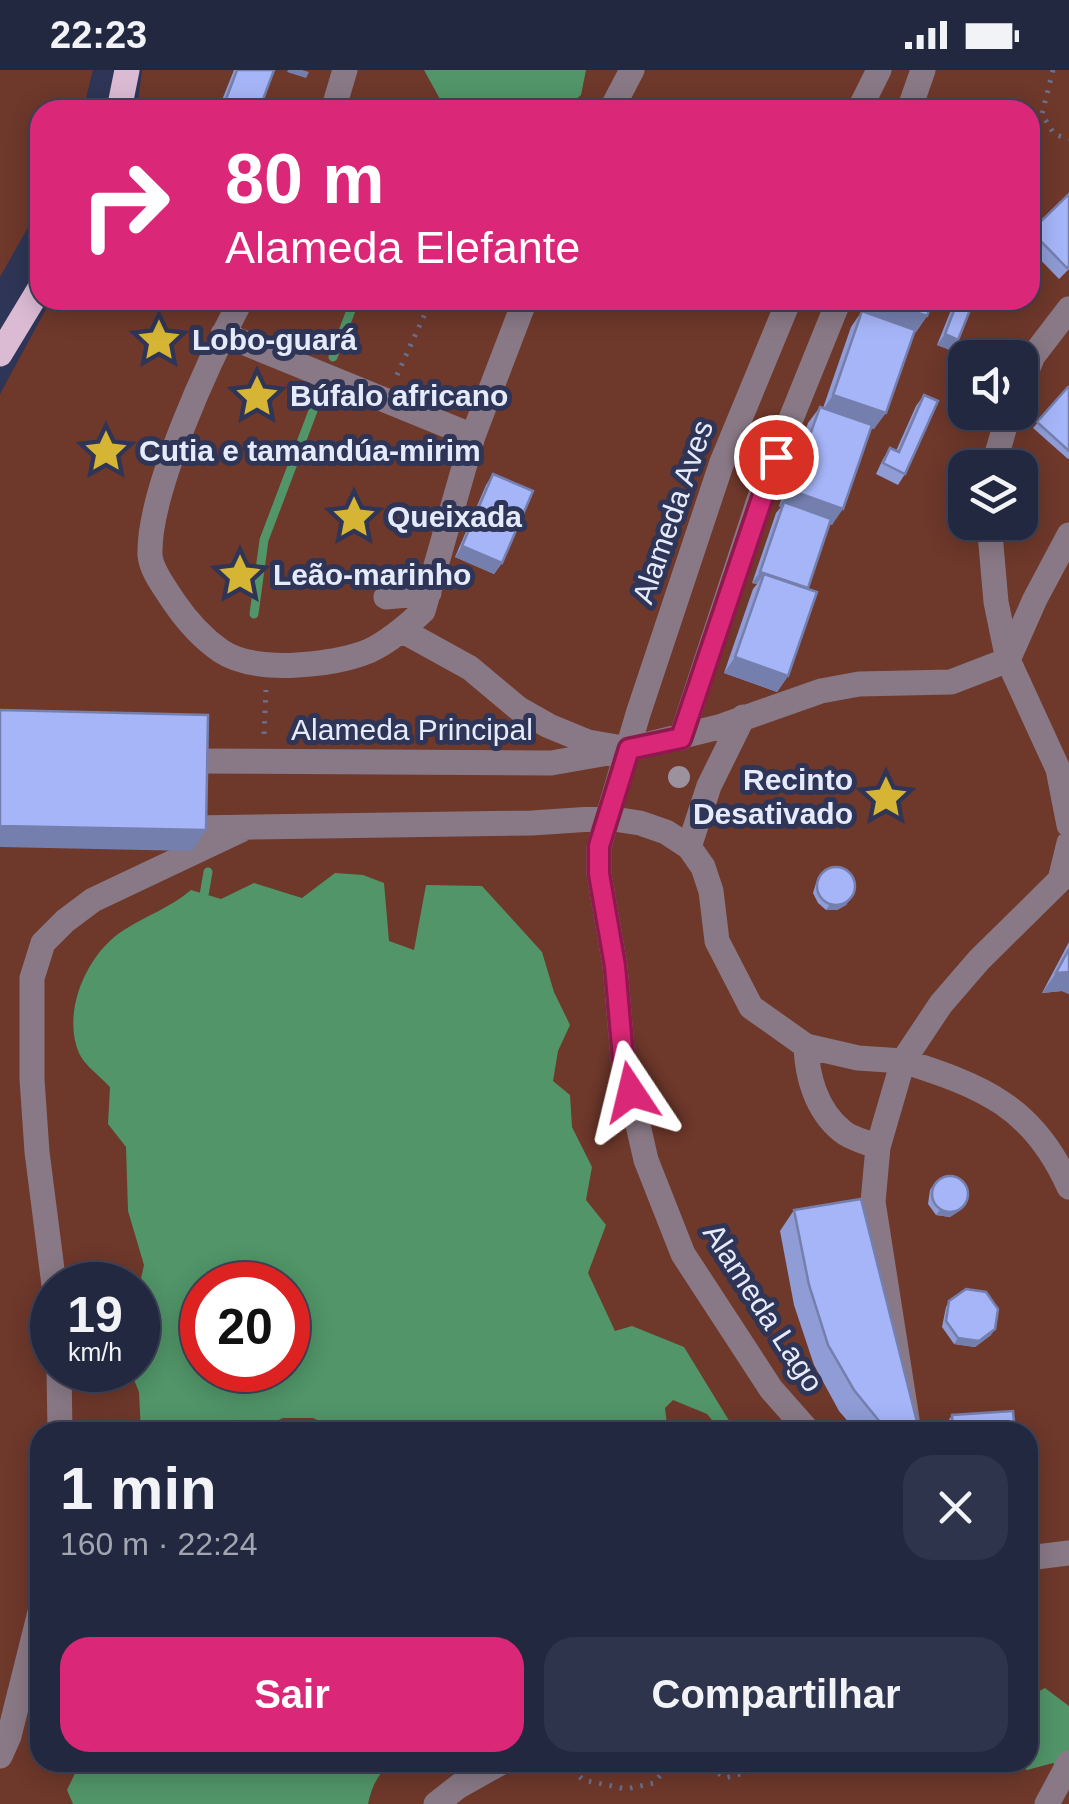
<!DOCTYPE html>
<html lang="pt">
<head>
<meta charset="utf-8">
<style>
	:root { --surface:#222840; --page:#2e344b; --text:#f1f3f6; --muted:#a2a6b1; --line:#3f4459; --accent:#db2777 }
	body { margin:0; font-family:Helvetica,sans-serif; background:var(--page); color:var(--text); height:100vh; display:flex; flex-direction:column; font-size:38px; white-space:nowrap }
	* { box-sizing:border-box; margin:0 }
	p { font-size:32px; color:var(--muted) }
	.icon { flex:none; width:55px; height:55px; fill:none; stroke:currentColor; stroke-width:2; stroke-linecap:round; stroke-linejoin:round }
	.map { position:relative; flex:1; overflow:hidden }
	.drawer { position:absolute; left:30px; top:1352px; width:1008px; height:350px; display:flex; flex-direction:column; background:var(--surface); border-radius:30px; box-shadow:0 5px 25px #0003,0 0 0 2px var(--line) }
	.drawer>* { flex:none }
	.top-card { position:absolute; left:30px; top:30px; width:1010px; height:210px; border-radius:30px; box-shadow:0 5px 25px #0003,0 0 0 2px var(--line); background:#db2777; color:#fff; overflow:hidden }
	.buttons { position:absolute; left:948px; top:270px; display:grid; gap:20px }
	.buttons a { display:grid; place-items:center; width:90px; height:90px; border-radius:20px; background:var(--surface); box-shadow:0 5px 25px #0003,0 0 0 2px var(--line); font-size:50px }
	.speed { position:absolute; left:30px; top:1192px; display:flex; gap:20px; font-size:50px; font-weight:700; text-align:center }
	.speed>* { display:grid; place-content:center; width:130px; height:130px; border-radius:50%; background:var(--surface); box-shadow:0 5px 25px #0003,0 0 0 2px var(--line); line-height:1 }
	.speed small { font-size:25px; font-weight:400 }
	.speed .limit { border:15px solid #d22; background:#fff; color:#111 }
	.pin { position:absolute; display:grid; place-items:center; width:85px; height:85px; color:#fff; margin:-42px; border:5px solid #fff; border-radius:50%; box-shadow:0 2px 10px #0007 }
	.me { position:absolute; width:110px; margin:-55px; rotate:350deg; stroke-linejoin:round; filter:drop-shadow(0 0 8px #0008) }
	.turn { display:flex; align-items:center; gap:35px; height:210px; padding:0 30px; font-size:45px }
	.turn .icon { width:130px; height:130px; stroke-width:2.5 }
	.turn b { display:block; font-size:70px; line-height:85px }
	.round { display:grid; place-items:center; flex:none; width:105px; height:105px; border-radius:30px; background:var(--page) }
	.summary { display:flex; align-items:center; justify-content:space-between; height:170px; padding:0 30px }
	h1 { font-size:60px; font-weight:800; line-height:75px }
	.primary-button { display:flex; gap:20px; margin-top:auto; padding:20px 30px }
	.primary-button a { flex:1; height:115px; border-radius:30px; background:var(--accent); color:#fff; font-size:40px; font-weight:800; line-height:115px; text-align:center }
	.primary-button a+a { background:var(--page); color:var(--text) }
	.status { display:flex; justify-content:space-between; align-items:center; height:70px; padding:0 50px; background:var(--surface); direction:ltr }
	.status svg { height:28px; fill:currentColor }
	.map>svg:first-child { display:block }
	.green { fill:#6e382b; fill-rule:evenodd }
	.water { fill:#519568; fill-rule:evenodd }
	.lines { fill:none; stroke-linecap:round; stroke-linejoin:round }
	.stream { stroke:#519568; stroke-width:9 }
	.path { stroke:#6a708c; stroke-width:5; stroke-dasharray:2.5 8; stroke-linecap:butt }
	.minor { stroke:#897986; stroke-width:25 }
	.major { stroke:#dbbbd4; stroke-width:25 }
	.tree { fill:#9b929e }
	.wall { fill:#8f9cd5 }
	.shaded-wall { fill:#747fae }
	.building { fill:#a6b5f8; stroke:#747fae; stroke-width:2.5 }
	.route-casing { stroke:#8e194d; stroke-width:25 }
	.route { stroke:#db2777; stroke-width:18 }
	.labels { text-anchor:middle; stroke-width:10; stroke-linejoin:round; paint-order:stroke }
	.poi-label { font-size:30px; font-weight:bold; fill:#e6ebfc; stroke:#2e3556; text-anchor:start }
	.street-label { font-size:30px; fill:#e6ebfc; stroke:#2e3556 }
</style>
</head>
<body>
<div class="status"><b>22:23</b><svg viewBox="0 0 49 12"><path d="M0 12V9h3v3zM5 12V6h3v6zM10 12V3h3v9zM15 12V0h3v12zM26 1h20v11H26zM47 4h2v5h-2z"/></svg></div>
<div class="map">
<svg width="1069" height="1734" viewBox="0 0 1069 1734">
	<rect width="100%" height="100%" fill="#2e3556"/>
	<path class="green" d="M0,0H93L83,40H40V136L0,207Z
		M142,0H1069V1734H0V324L51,230H1030V40H137ZM965,288H1020V342H965ZM965,398H1020V452H965ZM52,1215H138V1300H52ZM202,1215H288V1300H202ZM40,1362H1028V1692H40Z"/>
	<path class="water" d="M424,0H586L581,25L563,40H446Z
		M335,803L363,805L384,813L389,871L414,880L426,815L482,816L542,882L554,922L570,955L558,981L553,1011L570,1025L572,1057L592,1097L586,1130L606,1155L588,1203L615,1261L632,1256L684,1277L736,1362H722L707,1344L673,1330L665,1338L668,1362H343L313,1348H283L252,1362H141L139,1322L130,1300H138V1222L144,1195L128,1141L126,1077L108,1054L110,1017C101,1007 84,995 79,983C61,941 88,882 124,860C147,845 170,838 191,820L221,829L254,813L302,828ZM202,1215H288V1300H202Z
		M1045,1618L1069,1636V1703L1053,1693L1027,1700L1014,1693L1028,1692V1627Z
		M80,1693V1692L395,1693C378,1701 372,1716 368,1734H73L67,1720Z"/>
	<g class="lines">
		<path class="stream" d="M333,287L355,230
			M254,544L264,470L319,325
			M203,831L208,802"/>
		<path class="path" d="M1053,0L1042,44L1054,64L1069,69
			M397,305L429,235
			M264,664L266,620
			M565,1692L583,1710L626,1719L654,1713L671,1692
			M701,1692L725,1708L756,1700L765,1692"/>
		<path class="minor" d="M333,40L345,0
			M611,40L632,0
			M859,40L879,0
			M909,40L923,0
			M241,230C210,289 148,421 150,485C151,501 166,519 174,532C187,551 202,568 221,581C255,604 332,596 369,581C390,571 407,556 423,541L473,366L525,230
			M789,230L722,392L638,644L599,777V804L615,896L623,989L646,1090L683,1184L771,1319L809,1362
			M223,264L473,366
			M1020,317L1033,286L1069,239
			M993,398L1009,342
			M989,452L996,532L1008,590
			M386,527L429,523
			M403,561L470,598L519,639L549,656L588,672L629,679L719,657L821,621L859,614L951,612L1008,590L1058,699L1069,755
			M1008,590L1035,529L1069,465
			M681,668L763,418L839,230
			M193,691L551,693L614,682
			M192,758L532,753L607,748L640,753L666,762L689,777L703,797L711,821L717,871L751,937L806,976L858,988L903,991L941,934L979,890L1060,810L1069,773
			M689,777L709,716L743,647
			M806,976C807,1006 816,1040 842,1061C851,1069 867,1072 878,1077
			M54,1215L37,1082L32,1009V908L43,873L65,851L93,830L241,760
			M59,1300L60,1362
			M909,1362L873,1132L878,1077L903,991C982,1016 1033,1036 1069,1117
			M1028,1488L1069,1483
			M0,1686L9,1666L40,1542
			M436,1734L459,1716L502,1692
			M1047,1734L1069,1693"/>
		<path class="major" d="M119,40L127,0
			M0,284L40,218"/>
	</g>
	<circle class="tree" cx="679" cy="707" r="11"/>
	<path class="wall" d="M234,0H274L259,40H218Z
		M1069,124V199L1059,209L1030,179V163Z
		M868,230H933L927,246L916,262L914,261L874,359L871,358L832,455L830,454L807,519L788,606L777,622L724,603L753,519L757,514L752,513L776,443L781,437L779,436L808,353L820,337L823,338L851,257L862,241H864Z
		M955,230H974L958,270L950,280L937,275Z
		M1069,318V388L1068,389L1033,358Z
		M924,325L905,404L898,415L876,404L883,389L890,378L896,381L916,336Z
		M493,404L502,493L494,504L455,487L486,415Z
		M819,807L850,829L846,835L837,840H826L818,833L813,823L816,813Z
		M1069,872V924L1062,921L1042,923Z
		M934,1114L966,1134L962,1139L950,1147L936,1145L928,1134L930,1120Z
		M794,1140L909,1362H857L839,1341L814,1295L794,1235L780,1161Z
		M949,1231L991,1265L975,1277L954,1274L942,1257L946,1237Z
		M952,1345L1015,1362H941Z"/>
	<path class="shaded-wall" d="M288,0H302L309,2L306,8L287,2Z
		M872,230H882L927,246L916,262L863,243Z
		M945,264L958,270L950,280L937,275Z
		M833,325L886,343L874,359L822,341Z
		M790,420L843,439L832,455L782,437L784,432L781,437L779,436Z
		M462,476L502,493L494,504L455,487Z
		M760,502L764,504L757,514L752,513Z
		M735,587L788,606L777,622L724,603Z
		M0,756L206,760L192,781L0,777Z
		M850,829L846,835L837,840H826L830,834Z
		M1069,902V924L1062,921L1042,923L1056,903Z
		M966,1134L962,1139L950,1147L936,1145L940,1140Z
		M995,1259L991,1265L975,1277L954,1274L958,1268Z
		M917,1352L909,1362H880L884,1357Z"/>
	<path class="building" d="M237,0H274L259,40H222Z
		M944,32L966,40H942Z
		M1069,124V196L1067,198L1031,161Z
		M882,230H933L927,246Z
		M958,230H974L958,270L945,264Z
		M862,241L915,260L886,343L833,325Z
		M1068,317L1069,318V381L1037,352Z
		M924,325L938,331L905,404L883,393L890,378L899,382Z
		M820,337L872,355L843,439L790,420Z
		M493,404L533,421L502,493L462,476Z
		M784,432L831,449L808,518L760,502Z
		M764,504L817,522L788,606L735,587Z
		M0,640L208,645L206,760L0,756Z
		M817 816a19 19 0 1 1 38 0a19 19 0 1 1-38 0Z
		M1069,879V902L1056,903Z
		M932 1124a18 18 0 1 1 36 0a18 18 0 1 1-36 0Z
		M861,1129L917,1352L884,1357L854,1320L828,1275L809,1215L794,1140Z
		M966,1219L986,1222L998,1239L995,1259L979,1271L958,1268L946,1251L949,1231Z
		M1013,1341L1015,1362H953L952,1345Z"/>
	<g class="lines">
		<g class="route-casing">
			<path id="route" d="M631,1022L623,988L615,896L599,804V776L629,679L681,668L776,387"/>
		</g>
		<use href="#route" class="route"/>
	</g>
	<defs>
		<g id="sight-bare" transform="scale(3.45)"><path d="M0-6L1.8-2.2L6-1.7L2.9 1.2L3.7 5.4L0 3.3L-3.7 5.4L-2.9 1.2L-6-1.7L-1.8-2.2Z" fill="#d6b534" stroke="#2e3556" stroke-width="2.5" paint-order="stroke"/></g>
	</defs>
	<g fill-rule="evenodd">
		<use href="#sight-bare" x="159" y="270"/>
		<use href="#sight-bare" x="257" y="326"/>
		<use href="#sight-bare" x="106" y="381"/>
		<use href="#sight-bare" x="354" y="447"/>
		<use href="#sight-bare" x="240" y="505"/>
		<use href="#sight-bare" x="886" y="727"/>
	</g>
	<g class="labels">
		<g class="poi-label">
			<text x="192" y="280">Lobo-guará</text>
			<text x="290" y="336">Búfalo africano</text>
			<text x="139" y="391">Cutia e tamandúa-mirim</text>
			<text x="387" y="457">Queixada</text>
			<text x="273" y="515">Leão-marinho</text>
			<text x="853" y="720" text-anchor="end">Recinto<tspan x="853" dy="34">Desativado</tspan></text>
		</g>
		<g class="street-label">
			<text transform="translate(673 442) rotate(-71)" y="10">Alameda Aves</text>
			<text x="412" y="670">Alameda Principal</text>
			<text transform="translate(763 1238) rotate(57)" y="10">Alameda Lago</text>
		</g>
	</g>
</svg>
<div class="buttons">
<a><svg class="icon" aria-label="sound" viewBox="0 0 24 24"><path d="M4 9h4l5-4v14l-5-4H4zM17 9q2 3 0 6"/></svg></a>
<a><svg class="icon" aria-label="layers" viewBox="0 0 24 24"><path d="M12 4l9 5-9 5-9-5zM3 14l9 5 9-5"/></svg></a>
</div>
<div class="speed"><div>19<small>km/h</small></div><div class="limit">20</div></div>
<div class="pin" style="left:776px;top:387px;background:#d93025"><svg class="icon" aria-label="arrive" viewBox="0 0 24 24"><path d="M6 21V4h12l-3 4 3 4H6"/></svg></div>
<svg class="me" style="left:631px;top:1022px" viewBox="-20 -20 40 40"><path d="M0-17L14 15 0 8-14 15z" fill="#db2777" stroke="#fff" stroke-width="4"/></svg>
<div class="top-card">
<div class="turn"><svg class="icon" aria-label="right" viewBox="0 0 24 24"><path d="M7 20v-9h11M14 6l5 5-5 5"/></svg><div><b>80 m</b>Alameda Elefante</div></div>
</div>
<section class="drawer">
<div class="summary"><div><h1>1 min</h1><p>160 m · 22:24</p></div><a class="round"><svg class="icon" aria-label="close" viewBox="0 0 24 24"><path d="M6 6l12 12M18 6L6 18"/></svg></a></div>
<div class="primary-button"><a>Sair</a><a>Compartilhar</a></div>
</section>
</div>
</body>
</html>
